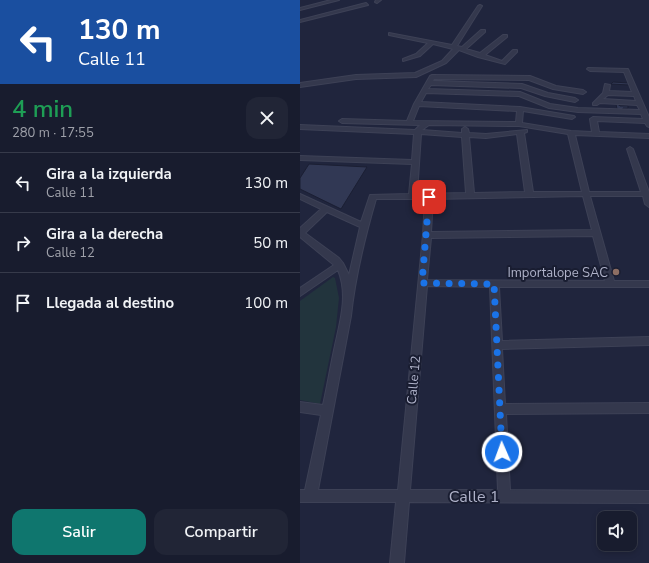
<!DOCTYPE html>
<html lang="es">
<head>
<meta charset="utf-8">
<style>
	:root { --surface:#181c2e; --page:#212536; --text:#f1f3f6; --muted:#9fa1aa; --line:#363a4a; --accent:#0f766e }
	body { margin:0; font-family:"Nunito Sans",sans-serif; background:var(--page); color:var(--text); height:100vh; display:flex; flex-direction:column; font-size:15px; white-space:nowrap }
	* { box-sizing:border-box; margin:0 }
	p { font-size:13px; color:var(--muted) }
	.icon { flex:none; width:22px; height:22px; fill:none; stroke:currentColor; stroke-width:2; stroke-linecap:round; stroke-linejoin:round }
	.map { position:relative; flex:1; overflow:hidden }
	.side { display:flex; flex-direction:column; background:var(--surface); width:300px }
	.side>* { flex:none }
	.top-card { background:#1a4fa0; color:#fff; overflow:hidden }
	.tools { position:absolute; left:297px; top:511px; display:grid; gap:8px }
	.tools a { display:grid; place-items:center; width:40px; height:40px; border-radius:8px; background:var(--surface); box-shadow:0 2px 6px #0003,0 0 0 1px var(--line); font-size:20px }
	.pin { position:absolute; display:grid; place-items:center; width:34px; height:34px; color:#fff; margin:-17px; border-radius:8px; box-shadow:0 2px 6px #0006 }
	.me { position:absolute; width:44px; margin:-22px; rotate:358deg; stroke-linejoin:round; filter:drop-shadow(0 0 3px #0008) }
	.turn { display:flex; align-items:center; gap:14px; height:84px; padding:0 12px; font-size:18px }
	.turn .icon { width:52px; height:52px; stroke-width:2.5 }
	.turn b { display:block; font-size:28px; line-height:34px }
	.round { display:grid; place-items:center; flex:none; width:42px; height:42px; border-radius:12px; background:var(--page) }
	.headline { display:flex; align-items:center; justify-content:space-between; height:68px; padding:0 12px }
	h1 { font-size:24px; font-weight:600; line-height:30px; color:#1e9e55 }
	.action { display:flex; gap:8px; margin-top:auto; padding:8px 12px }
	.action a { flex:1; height:46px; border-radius:12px; background:var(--accent); color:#fff; font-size:16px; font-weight:600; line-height:46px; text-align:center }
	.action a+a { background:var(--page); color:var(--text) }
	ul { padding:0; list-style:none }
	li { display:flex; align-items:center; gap:12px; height:60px; padding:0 12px; border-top:1px solid var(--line) }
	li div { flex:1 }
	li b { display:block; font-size:15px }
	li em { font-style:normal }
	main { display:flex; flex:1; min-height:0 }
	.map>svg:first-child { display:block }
	.green { fill:#22343d }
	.building { fill:#313854; stroke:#1b1f33 }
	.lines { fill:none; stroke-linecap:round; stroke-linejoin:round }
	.minor-casing { stroke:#3d4156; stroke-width:2 }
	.minor { fill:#34384d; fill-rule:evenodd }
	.route { stroke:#1a73e8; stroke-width:7; stroke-dasharray:0 12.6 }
	.education-dot { fill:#8d6e63; stroke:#191d31; stroke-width:1.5 }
	.labels { text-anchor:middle; stroke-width:4; stroke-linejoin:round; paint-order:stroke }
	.poi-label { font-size:13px; fill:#afb2c9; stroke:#191d31; text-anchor:end }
	.street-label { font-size:13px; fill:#afb2c9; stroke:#191d31 }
	.near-street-label { font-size:16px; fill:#afb2c9; stroke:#191d31 }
</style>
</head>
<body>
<main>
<section class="side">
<div class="top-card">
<div class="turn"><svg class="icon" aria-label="left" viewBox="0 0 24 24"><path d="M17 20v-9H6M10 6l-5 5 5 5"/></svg><div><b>130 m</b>Calle 11</div></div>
</div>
<div class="headline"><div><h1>4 min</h1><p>280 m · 17:55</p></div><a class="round"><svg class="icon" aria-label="close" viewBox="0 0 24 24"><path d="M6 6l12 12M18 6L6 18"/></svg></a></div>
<ul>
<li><svg class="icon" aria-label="left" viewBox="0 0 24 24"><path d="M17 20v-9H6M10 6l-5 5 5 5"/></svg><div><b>Gira a la izquierda</b><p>Calle 11</p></div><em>130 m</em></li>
<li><svg class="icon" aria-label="right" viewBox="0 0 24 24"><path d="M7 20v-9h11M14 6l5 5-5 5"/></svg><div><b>Gira a la derecha</b><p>Calle 12</p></div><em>50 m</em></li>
<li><svg class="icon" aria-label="arrive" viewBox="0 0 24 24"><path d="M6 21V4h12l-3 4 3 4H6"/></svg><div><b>Llegada al destino</b></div><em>100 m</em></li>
</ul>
<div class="action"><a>Salir</a><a>Compartir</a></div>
</section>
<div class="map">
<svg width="349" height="563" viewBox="0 0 349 563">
	<rect width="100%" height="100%" fill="#20253d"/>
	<path class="green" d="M33,277L35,278L39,298L36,327L20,404L0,400V301Z"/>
	<path class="building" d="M313,82L329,83V85L311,84Z
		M316,104L319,105L320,106H328V108H323V110L317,109Z
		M9,164L67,167L41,209L0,189V178Z"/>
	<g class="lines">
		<g class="minor-casing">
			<path id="minor" d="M31,0H39L0,10V8Z
				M76,0H81L77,3L75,2Z
				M66,3L68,5L0,22V20Z
				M180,5L182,6L157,46L162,47L181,30H185V32L166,49L180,53L203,35H207V37L185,55L202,61L213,50H217V52L205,64L178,57L159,50L146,63L116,77L56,79L0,87V83L56,75L115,73L142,61L153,49L133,44L120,56L103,61V59L116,54L128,43L89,35V33L152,45L178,6Z
				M288,68L328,69L349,117V127L347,126L345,123L297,121L299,132L349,134V138L275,135L289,192H341L327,149L330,147L333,149L349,192V207L345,204L343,196H290L314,281H349V287H199L202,341L349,337V345L202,349L205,404L349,403V413L206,414L210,490L349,491V503L109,502L104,563H90L96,502H0V490H5L21,415L0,412V402L23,405C27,387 30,369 34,350C39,325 49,296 38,270L0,296V288L34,265L0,237V228L21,209L0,199V194L61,222L70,195L109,194L112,164L0,160V156L112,160L114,134L0,129V125L115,130L120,125L42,123L39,121L42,119L107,121L114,104L130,76L132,75L230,76L256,86L283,90L286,92L283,94L253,89L229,80L134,79L133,81L222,84L248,93L275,98L278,100L275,102L245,96L221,88L131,85L128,89L220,92L250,104L278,108L340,110L337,105L300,103L297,105H293V103L303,93L305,84L310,85L309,91L332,92L324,72L290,71L287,69ZM126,93L219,96L249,108L278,112L341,114L343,119L293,117L290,119L292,132L271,131L222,123L223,111L272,119L275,117L274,116L220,107L121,102ZM308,95L334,96L336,101L303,99ZM119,106L217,111L216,122L113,121ZM129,125L219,126L268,134L282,192H233L224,133L227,132V130L186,134L169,133L168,129L165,127L162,129V133L122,130ZM121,134L162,137L166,193L117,194ZM217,134L225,192L174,193L169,137L186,138ZM283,196L292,230L131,232L133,199ZM76,199H125L123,235L98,490H18L51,316C55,277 65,237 76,199ZM27,212L60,227L49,275L43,263L39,258L5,233ZM293,236L305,281L127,280L131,238ZM127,286L190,287L198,490H110Z"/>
		</g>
		<use href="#minor" class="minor"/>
	</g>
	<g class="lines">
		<path class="route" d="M129,197L122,283L194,284L202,452"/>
	</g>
	<circle class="education-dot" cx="316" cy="272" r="4"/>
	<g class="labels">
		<g class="poi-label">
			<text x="308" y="277">Importalope SAC</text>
		</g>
		<g class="street-label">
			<text transform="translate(113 380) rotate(-85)" y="5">Calle 12</text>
		</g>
		<g class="near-street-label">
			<text x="174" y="502">Calle 1</text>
		</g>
	</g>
</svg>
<div class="tools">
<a><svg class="icon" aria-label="sound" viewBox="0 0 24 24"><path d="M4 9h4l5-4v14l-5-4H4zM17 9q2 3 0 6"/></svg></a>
</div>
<div class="pin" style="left:129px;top:197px;background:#d93025"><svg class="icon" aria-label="arrive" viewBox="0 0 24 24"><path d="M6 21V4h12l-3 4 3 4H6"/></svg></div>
<svg class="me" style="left:202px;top:452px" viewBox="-20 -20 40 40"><circle r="17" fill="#1a73e8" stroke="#fff" stroke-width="3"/><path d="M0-11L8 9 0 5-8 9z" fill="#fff"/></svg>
</div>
</main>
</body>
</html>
